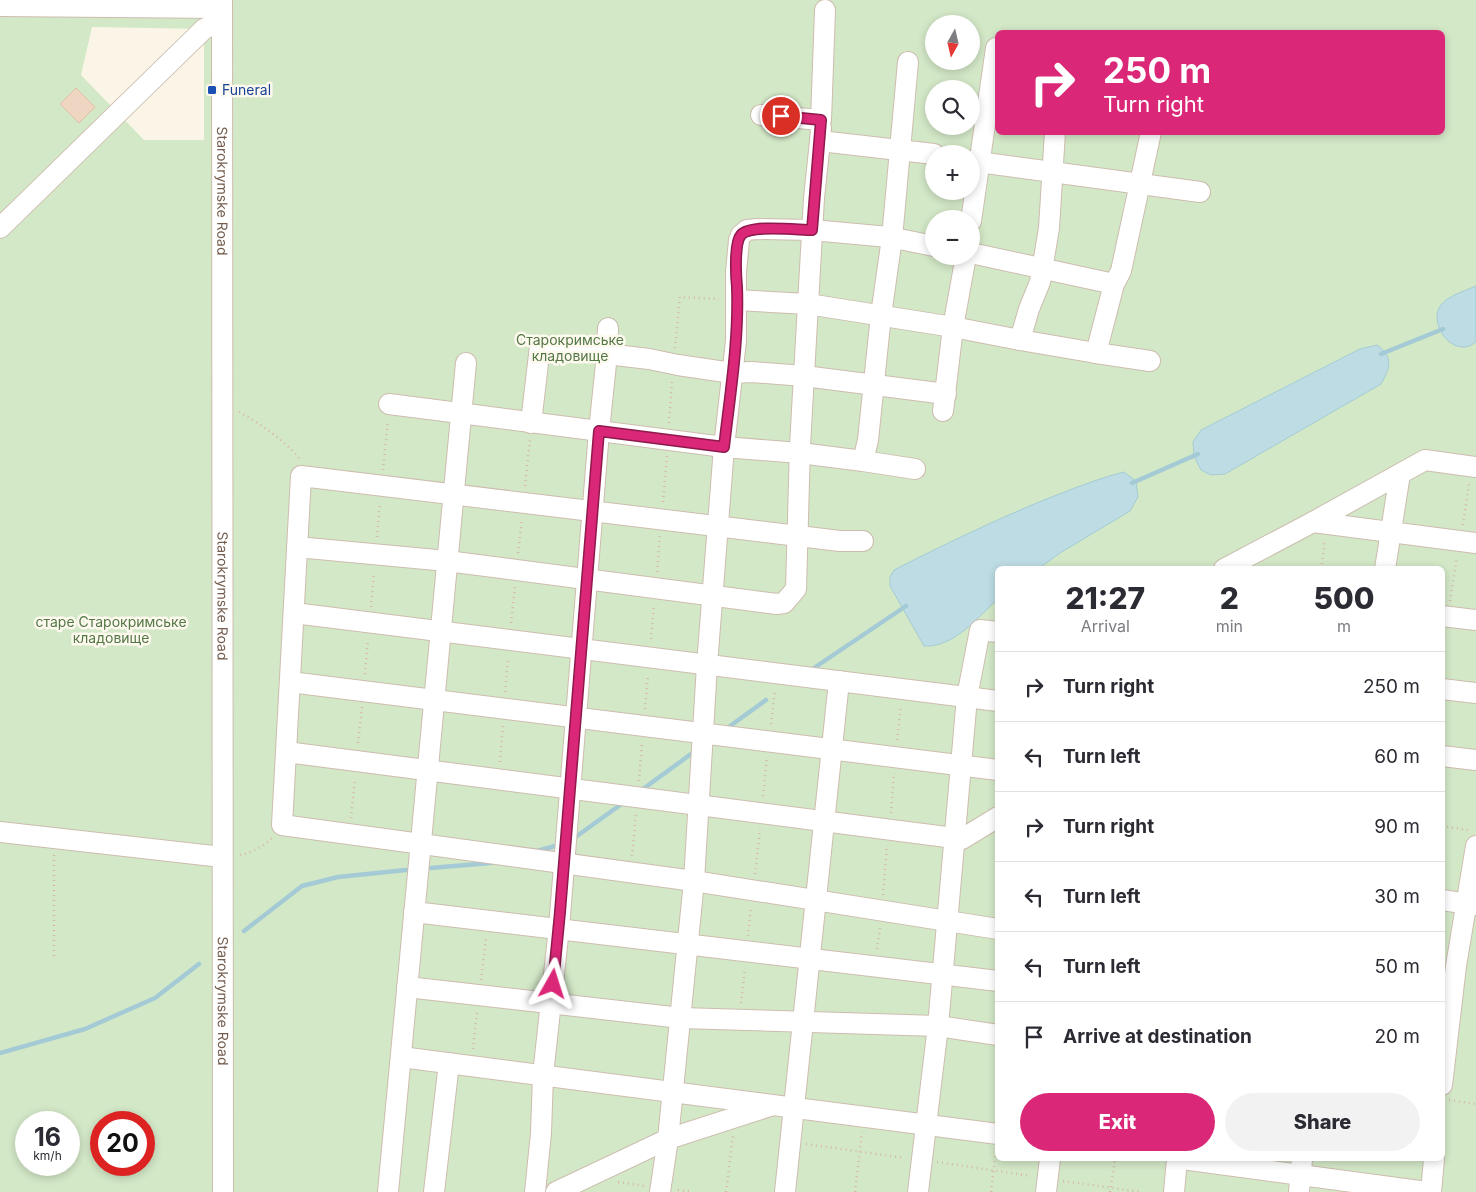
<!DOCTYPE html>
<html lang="en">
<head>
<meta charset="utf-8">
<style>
	:root { --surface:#fff; --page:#f2f2f3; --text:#2b2b33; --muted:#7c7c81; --line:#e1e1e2; --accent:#db2777 }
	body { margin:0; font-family:Inter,sans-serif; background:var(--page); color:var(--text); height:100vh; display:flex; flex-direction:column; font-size:19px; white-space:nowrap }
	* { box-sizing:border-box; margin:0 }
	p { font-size:16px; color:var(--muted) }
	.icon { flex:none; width:28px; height:28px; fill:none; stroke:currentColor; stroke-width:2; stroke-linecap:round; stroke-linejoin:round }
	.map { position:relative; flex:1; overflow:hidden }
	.side { position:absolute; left:995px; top:566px; width:450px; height:595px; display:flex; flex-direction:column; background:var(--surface); border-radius:8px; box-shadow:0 2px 8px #0003 }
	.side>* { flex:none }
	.guide { position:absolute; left:995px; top:30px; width:450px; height:105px; border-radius:8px; box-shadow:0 2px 8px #0003; background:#db2777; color:#fff; overflow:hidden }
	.needle { width:32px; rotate:188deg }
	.tools { position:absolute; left:925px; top:15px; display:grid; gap:10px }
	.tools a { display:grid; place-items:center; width:55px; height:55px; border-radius:50%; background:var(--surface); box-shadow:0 2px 8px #0003; font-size:25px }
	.speed { position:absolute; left:15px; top:1111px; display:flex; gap:10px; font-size:25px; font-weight:700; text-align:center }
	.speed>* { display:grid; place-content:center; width:65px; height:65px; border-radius:50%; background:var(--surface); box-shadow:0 2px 8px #0003; line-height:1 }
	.speed small { font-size:12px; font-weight:400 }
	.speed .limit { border:8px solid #d22; background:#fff; color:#111 }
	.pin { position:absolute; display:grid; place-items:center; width:42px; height:42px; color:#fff; margin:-21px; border:2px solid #fff; border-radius:50%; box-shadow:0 1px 5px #0007 }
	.me { position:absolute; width:55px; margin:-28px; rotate:6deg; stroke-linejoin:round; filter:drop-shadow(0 0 4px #0008) }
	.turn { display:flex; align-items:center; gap:18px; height:105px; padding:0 25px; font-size:22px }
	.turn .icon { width:65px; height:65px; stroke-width:2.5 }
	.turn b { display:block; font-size:35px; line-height:42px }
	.eta { display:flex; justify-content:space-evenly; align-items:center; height:85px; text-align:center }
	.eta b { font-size:30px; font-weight:800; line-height:35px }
	.button { display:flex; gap:10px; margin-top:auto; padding:10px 25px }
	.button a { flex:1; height:58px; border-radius:30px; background:var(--accent); color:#fff; font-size:20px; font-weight:800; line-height:58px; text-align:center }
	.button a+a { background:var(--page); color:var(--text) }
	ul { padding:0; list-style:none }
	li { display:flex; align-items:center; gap:15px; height:70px; padding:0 25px; border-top:1px solid var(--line) }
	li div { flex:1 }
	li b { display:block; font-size:19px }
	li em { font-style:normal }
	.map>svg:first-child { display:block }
	.green { fill:#d3e8c7; fill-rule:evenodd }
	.water { fill:#bedce4; stroke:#a4cbd5 }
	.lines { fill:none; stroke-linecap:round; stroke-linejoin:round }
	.stream { stroke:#a4cbd5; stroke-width:4.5 }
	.building { fill:#efd6c2; stroke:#e0bda3 }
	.minor-casing { stroke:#cdbdaf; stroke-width:22 }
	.path { stroke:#d4b9a4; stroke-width:2.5; stroke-dasharray:1 4; stroke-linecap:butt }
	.minor { stroke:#fff; stroke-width:20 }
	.route-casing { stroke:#8e194d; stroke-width:12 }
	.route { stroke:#db2777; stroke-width:9 }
	.transit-dot { fill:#1a4fb4; stroke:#fef9ef; stroke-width:2 }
	.labels { text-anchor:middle; stroke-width:5; stroke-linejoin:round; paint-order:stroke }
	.transit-label { font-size:14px; fill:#164399; stroke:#fef9ef; text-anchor:start }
	.street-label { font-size:14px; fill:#745d4e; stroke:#fef9ef }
	.park-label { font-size:14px; fill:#537846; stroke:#fef9ef }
</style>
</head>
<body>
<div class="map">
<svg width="1476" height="1192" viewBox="0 0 1476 1192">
	<rect width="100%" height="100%" fill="#fbf5e8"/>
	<path class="green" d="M222,0H1476V1192H0V6ZM934,24H971V61H934ZM92,27L204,29V140H144L81,75ZM998,32H1442V132H998ZM934,89H971V126H934ZM934,154H971V191H934ZM934,219H971V256H934ZM998,569H1442V1159H998ZM26,1122H69V1165H26ZM101,1122H144V1165H101Z"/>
	<path class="water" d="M1476,286V342C1473,344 1469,347 1465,347C1446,349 1429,320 1441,305C1449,295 1465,291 1476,286Z
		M1377,345C1394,357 1390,368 1381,384L1225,474L1211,475L1201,470L1194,456L1193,442L1201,430L1360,349Z
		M1124,472L1136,481L1138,497L1130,511L1060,553L1038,569H998L997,600C977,618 953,648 924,646L890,586V577L894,570C943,545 993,521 1044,500C1070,490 1096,479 1124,472Z"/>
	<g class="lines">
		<path class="stream" d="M1381,354L1443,329
			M1132,483L1198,454
			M811,670L906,606
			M730,726L766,700
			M643,789L691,754
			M577,836L623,803
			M537,851L555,846
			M430,868L491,863
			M244,931L302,886L338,877L406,870
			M0,1053L85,1029L155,998L199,964"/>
	</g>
	<path class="building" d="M76,88L95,107L79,123L60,104Z"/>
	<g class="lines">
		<g class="minor-casing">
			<g id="minor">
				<path id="s1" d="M222,0L223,1192"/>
				<path d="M0,6L222,8"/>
				<path d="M908,62L892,238L881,315L868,440L863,461L915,469"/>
				<path d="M761,115L821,120L825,10"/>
				<path d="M821,128L820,141L934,154"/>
				<path d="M971,161L1200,192"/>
				<path d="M971,221L996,48"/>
				<path d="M0,228L204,29L222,20"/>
				<path d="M971,253L1114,284"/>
				<path d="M966,256L953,327L1020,340L1029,309L1040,282L1049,228L1055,132"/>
				<path d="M737,300L808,304L953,327L943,411"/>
				<path d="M608,328L607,354L649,359L678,365L732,373L752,372L804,376L946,394"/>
				<path d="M1020,340L1096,353"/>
				<path d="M1150,361L1096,353L1114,284L1121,271L1151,132"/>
				<path d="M389,404L724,447L800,453L863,461"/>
				<path d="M531,423L540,346L607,354L599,431L559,928L543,1075L541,1133L535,1192"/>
				<path d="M1313,522L1476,543"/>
				<path d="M863,541H840L301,476L282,825L694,881L998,929"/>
				<path d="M297,547L447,561L777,604L784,603L796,589L800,446L814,198L820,141"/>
				<path d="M1224,569L1313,522L1425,460L1476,467"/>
				<path d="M1385,569L1400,474"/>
				<path d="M294,613L998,701"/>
				<path d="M1442,616L1476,620"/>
				<path d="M290,682L998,770"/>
				<path d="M1442,689L1476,693"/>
				<path d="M286,752L962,839L998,817"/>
				<path d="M1442,756L1476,760"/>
				<path d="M0,832L222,857"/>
				<path d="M1442,900L1476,905"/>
				<path d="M414,912L998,981"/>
				<path d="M407,987L681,1018L938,1026L998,1035"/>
				<path d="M401,1057L998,1134"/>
				<path d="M1442,1085L1456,966L1476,846"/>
				<path d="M1182,1159L1427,1192"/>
				<path d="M388,1192L466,363"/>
				<path d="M434,1192L449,1063"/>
				<path d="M556,1192L668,1139L770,1106"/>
				<path d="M660,1192L668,1139L694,881L707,665L724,447L736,341V272L739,240L741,235L747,230L757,229L812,230L889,237L934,246"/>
				<path d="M785,1192L839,681"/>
				<path d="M918,1192L938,1026L967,697L980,630L998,632"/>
				<path d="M1046,1192L1050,1159"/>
				<path d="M1174,1192L1177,1159"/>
				<path d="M1299,1192L1302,1159"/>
				<path d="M1431,1192L1434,1159"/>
			</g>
		</g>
		<path class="path" d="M675,348L680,297L719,299
			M239,412C261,424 284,440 300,459
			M669,423L672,381
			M383,470L388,420
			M525,486L530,439
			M663,502L667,456
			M1463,525L1469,483
			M377,537L380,502
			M518,553L522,519
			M1321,569L1325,541
			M657,572L660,535
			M1450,601L1457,557
			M371,607L374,572
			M511,623L515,586
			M651,639L654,605
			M1442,647L1445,634
			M365,674L368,639
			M505,692L508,658
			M645,709L648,675
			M771,724L775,690
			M897,740L901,706
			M358,743L362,707
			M500,762L503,725
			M639,781L642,742
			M763,796L767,757
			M891,813L894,773
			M351,818L355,779
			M1442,826L1468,830
			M54,855V956
			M240,855C251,853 264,846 272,838
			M632,856L636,814
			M755,874L760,829
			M883,895L887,845
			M748,936L751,906
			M877,949L880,928
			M481,980L486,938
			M741,1003L745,968
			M473,1049L477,1012
			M1449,1100L1476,1104
			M806,1144L905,1158
			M937,1162L1031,1176
			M1063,1181L1141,1192
			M618,1182L645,1186
			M678,1190L692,1192
			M726,1192L733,1136
			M855,1192L862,1132
			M991,1192L996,1151
			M1110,1192L1115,1159"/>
		<use href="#minor" class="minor"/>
	</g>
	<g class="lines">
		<g class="route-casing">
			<path id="route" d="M553,984L560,912L599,431L724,447C730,394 739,341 737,287C736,277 734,243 741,235C750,224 798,230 812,230L821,120L781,116"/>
		</g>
		<use href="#route" class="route"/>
	</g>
	<rect class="transit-dot" x="207" y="85" width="10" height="10" rx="2.5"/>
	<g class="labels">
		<g class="transit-label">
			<text x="222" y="95">Funeral</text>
		</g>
		<g class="street-label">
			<text dy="5" stroke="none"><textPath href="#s1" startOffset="191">Starokrymske Road</textPath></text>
			<text dy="5" stroke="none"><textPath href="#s1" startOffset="596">Starokrymske Road</textPath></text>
			<text dy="5" stroke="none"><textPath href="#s1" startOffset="1001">Starokrymske Road</textPath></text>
		</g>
		<g class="park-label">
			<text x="570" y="345">Старокримське<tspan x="570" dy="16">кладовище</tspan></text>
			<text x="111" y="627">старе Старокримське<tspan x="111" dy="16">кладовище</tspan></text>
		</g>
	</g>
</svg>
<div class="tools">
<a><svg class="needle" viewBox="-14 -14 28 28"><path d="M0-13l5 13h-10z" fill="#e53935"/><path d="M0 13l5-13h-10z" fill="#7c7c81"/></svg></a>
<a><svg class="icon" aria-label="search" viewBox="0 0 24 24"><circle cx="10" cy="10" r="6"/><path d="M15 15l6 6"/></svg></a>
<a>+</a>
<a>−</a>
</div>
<div class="speed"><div>16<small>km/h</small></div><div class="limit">20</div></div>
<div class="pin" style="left:781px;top:116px;background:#d93025"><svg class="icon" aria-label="arrive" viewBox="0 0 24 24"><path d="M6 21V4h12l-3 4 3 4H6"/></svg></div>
<svg class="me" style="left:553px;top:984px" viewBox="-20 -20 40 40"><path d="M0-17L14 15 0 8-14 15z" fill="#db2777" stroke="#fff" stroke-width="4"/></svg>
<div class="guide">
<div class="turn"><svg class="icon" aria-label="right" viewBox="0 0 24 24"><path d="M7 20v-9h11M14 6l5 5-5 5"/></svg><div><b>250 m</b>Turn right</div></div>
</div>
<section class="side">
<div class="eta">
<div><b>21:27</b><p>Arrival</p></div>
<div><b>2</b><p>min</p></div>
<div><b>500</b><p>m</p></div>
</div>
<ul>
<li><svg class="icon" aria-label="right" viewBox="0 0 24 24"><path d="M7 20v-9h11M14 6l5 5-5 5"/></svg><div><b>Turn right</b></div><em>250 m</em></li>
<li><svg class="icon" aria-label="left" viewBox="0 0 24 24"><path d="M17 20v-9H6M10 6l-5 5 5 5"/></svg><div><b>Turn left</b></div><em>60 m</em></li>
<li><svg class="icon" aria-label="right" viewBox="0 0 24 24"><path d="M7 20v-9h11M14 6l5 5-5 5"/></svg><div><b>Turn right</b></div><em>90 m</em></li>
<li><svg class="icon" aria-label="left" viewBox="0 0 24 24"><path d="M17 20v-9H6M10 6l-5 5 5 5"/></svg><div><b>Turn left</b></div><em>30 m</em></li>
<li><svg class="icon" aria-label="left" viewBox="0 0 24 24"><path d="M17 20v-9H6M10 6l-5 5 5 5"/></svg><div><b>Turn left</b></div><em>50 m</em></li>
<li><svg class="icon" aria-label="arrive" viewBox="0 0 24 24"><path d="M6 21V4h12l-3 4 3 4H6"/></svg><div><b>Arrive at destination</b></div><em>20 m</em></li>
</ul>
<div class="button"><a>Exit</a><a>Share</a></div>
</section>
</div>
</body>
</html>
